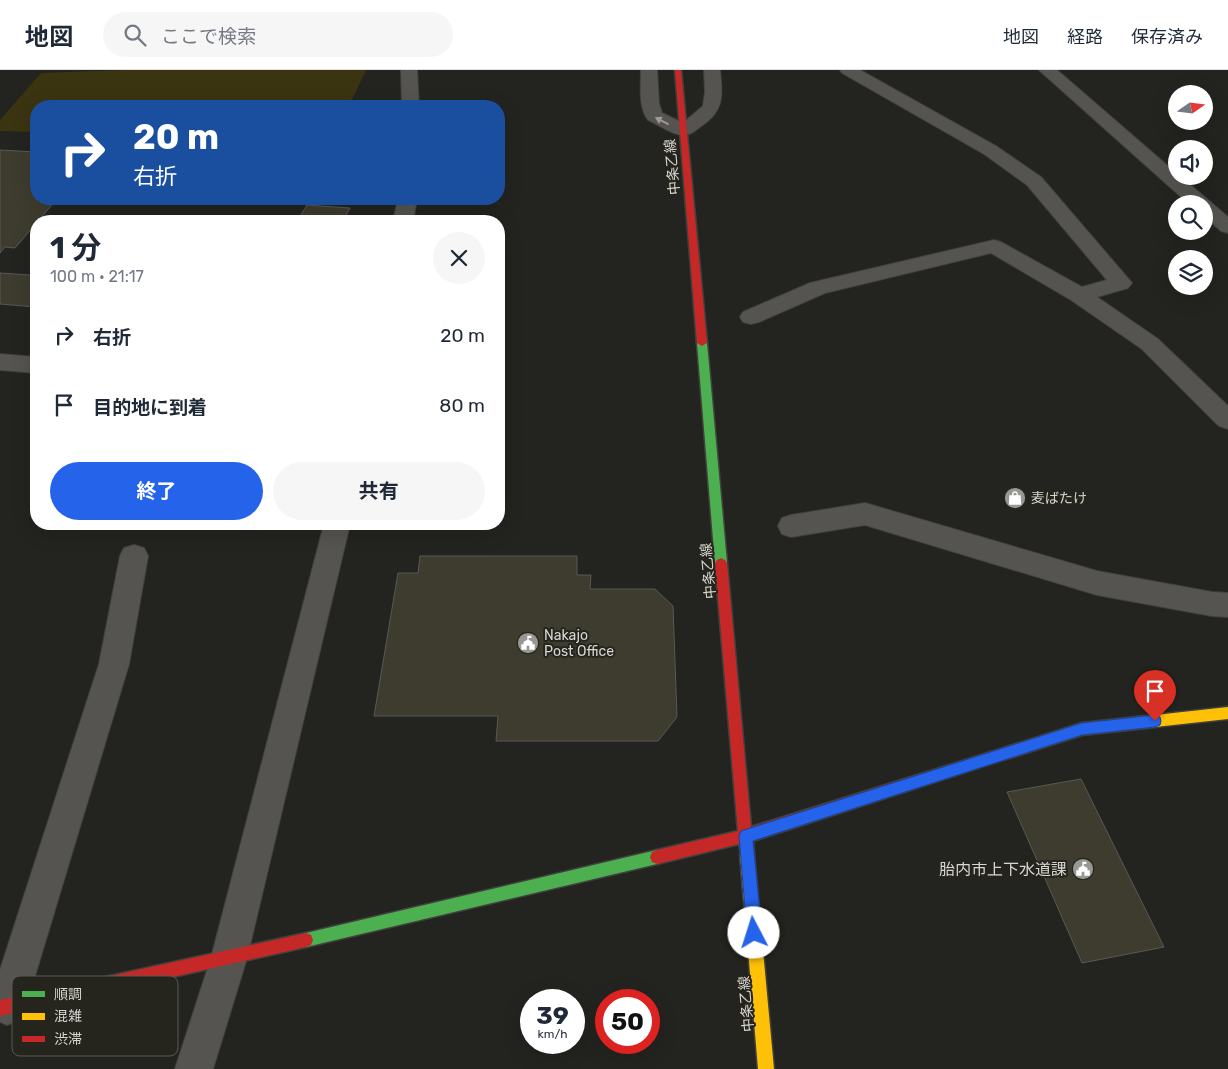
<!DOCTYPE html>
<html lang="ja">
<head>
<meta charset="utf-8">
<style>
	:root { --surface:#fff; --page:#f6f6f7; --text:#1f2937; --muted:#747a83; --line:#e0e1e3; --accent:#2563eb }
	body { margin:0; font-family:Rubik,"Noto Sans JP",sans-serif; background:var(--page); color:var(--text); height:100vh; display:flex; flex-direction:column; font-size:19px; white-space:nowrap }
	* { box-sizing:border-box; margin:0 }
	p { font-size:16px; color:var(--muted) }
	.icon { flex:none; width:28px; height:28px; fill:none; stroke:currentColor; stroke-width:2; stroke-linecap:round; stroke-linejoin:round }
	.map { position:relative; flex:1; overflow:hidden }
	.details { position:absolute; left:30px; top:145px; width:475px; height:315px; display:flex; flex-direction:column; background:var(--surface); border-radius:20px; box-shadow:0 5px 20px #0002 }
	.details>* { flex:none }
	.top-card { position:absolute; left:30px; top:30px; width:475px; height:105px; border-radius:20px; box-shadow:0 5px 20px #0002; background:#1a4fa0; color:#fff; overflow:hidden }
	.needle { width:32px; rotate:76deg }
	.fabs { position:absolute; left:1168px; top:15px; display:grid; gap:10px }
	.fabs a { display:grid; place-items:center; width:45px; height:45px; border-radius:50%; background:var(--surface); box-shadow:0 5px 20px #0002; font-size:25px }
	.speed { position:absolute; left:520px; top:919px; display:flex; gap:10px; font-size:25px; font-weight:700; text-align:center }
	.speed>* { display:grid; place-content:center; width:65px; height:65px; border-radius:50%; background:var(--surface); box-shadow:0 5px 20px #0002; line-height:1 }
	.speed small { font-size:12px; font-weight:400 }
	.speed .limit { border:8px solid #d22; background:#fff; color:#111 }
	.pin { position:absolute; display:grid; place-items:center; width:42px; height:42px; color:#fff; margin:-51px -21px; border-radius:50% 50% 50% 0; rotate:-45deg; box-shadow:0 0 5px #0007 }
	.pin .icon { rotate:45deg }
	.me { position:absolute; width:55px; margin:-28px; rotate:355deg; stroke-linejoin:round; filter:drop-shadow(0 0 4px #0008) }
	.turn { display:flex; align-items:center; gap:18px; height:105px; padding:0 20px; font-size:22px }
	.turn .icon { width:65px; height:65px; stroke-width:2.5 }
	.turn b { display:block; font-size:35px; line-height:42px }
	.round { display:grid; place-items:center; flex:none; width:52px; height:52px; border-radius:26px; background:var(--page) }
	.summary { display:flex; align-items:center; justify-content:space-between; height:85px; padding:0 20px }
	h1 { font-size:30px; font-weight:700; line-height:38px }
	.primary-button { display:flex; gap:10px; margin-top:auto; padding:10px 20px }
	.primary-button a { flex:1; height:58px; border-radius:30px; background:var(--accent); color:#fff; font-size:20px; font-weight:700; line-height:58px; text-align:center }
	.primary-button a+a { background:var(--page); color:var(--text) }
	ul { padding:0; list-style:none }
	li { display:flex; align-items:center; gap:15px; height:70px; padding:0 20px }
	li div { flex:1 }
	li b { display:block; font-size:19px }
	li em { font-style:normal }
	header { display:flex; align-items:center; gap:30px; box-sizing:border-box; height:70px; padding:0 25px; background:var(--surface); border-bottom:1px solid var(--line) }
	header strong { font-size:24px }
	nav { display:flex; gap:28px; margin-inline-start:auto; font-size:18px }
	.search { width:350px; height:45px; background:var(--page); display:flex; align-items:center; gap:12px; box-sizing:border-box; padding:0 18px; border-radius:28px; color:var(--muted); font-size:19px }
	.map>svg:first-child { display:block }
	.green { fill:#3b3411 }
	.building { fill:#3e3c2e; stroke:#595955 }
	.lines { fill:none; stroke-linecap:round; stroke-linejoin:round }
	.street-casing { stroke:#40403d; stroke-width:2 }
	.fast-casing { stroke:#40403d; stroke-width:3 }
	.slow-casing { stroke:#40403d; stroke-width:3 }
	.jam-casing { stroke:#40403d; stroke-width:3 }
	.street { fill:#555451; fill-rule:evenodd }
	.fast { fill:#4caf50; fill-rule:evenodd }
	.slow { fill:#ffc107; fill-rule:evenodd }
	.jam { fill:#c62828; fill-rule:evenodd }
	.oneway { fill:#9c9b97 }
	.route { fill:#2563eb; stroke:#184099 }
	.labels { text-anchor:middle; stroke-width:4; stroke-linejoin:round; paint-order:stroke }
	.street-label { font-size:14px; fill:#d6d5d1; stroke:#25241d }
	.poi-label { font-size:14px; fill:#d6d5d1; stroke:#25241d; text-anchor:start }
	.near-poi-label { font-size:16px; fill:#d6d5d1; stroke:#25241d; text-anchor:end }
	.key { fill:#25241d; stroke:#5a5953; stroke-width:1 }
	.key-label { font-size:14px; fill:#d6d5d1 }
</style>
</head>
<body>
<header>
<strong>地図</strong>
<div class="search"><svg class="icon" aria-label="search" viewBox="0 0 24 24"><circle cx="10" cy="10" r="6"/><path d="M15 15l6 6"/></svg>ここで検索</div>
<nav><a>地図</a><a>経路</a><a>保存済み</a></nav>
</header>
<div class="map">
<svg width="1228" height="999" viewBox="0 0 1228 999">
	<rect width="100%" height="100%" fill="#23231f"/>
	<path class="green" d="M126,0H366L349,36H36V62L0,61V50L41,3Z"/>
	<path class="building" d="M0,80L36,82V129H57L15,178L5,177L0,183Z
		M307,135L350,138L343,151H297Z
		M36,198V237L0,234V203L30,205Z
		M420,486H577V505H591L590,519H655L673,536L677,647L658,671H496L498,646H374L398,503H418Z
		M1081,709L1164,877L1082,893L1007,722Z"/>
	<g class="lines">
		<g class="street-casing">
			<path id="street" d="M401,0H417L419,36H402Z
				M641,0H657L659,33L662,43L683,53L703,36L705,22L704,0H720C723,27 724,41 700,57C695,61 690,65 683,65C672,65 658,54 648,50C638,36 641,16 641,0Z
				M840,0H860L996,76L1041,107L1132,213L1128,218L1097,227L1158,269L1228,336V359L1219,356L1142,279L1071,230L991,183L825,223L759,252L751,254L743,252L740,247L743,242L810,213L994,170L1001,172L1082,217L1107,210L1027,115L984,84L842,3Z
				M1039,0H1057L1176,103V106H1180L1228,147V163L1221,161L1204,146V134H1189Z
				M398,129H417L413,151H393Z
				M0,284L36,287V303L0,300Z
				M865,433L1097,501L1212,522L1228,523V547L1212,546L1097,525L865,455L791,467L782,464L778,456L782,448L791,445Z
				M324,454H350L247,888L213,999H175L211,888Z
				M134,475L144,478L148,486L129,594L26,936L20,949L7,955L0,952V900L99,594L120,486L124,478Z"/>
		</g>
		<g class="fast-casing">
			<path id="fast" d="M702,270L707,273L727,493L725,496H717L715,493L697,273Z
				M657,780L662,782L664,787L662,792L657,794L306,877L301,875L299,870L301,865L306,863Z"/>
		</g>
		<g class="slow-casing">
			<path id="slow" d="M1228,637V649L1082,665L1010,688L1005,686L1004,682L1005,678L1010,676L1082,653Z
				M747,777L752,779L754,784L774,999H758L740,784L742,779Z"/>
		</g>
		<g class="jam-casing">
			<path id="jam" d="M675,0H681L707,273L702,276L697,273Z
				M721,488L725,490L727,493L751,757L1010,676L1015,678L1016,682L1015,686L753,771L754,784L752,789L747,791L742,789L739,774L657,794L652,792L650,787L652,782L657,780L738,761L715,493L717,490Z
				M306,863L311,865L313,870L311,875L306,877L0,946V930Z"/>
		</g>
		<use href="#street" class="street"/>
		<use href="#fast" class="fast"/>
		<use href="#slow" class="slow"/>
		<use href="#jam" class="jam"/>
	</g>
	<defs><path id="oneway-solid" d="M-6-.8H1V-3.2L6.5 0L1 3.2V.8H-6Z" transform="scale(1.25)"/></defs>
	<use class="oneway" href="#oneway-solid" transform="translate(662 51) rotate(-153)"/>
	<path class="route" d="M1155,645L1160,647L1161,651L1160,655L1155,657L1082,665L753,771L762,863L760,868L754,871L749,868L747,863L739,766L741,761L1082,653Z"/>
	<defs>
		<g id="shop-disc" transform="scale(1.125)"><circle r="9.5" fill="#979793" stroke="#25241d"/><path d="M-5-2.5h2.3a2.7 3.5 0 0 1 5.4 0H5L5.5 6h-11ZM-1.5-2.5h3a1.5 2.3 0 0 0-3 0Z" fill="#fff"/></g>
		<g id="civic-disc" transform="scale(1.125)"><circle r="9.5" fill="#979793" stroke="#25241d"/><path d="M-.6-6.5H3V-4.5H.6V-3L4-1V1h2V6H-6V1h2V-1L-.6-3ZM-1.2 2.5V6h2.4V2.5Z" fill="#fff"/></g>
	</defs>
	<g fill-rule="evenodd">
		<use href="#shop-disc" x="1015" y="428"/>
		<use href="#civic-disc" x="528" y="573"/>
		<use href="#civic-disc" x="1083" y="799"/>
	</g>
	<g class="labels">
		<g class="street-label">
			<text transform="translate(672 97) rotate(-95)" y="5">中条乙線</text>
			<text transform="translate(708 501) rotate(-95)" y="5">中条乙線</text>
			<text transform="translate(746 934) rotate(-95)" y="5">中条乙線</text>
		</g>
		<g class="poi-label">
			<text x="1031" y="433">麦ばたけ</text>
			<text x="544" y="570">Nakajo<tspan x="544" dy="16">Post Office</tspan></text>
		</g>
		<g class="near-poi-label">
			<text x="1067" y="805">胎内市上下水道課</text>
		</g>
	</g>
	<rect x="12" y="906" width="166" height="80" rx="8" class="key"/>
	<rect x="22" y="921" width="23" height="6" fill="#4caf50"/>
	<rect x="22" y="943" width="23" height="7" fill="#ffc107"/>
	<rect x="22" y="966" width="23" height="6" fill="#c62828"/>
	<g class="key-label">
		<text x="54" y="929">順調</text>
		<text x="54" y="951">混雑</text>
		<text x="54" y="974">渋滞</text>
	</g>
</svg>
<div class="fabs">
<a><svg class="needle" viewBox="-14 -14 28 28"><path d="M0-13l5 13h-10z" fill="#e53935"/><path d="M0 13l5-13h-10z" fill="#747a83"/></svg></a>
<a><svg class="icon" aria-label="sound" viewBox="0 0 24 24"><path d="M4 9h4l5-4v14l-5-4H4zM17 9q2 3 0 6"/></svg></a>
<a><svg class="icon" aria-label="search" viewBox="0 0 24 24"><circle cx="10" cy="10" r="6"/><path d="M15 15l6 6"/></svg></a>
<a><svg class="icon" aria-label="layers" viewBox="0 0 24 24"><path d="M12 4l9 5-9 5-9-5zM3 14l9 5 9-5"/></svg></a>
</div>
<div class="speed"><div>39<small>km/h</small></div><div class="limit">50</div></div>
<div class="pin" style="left:1155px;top:651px;background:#d93025"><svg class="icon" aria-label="arrive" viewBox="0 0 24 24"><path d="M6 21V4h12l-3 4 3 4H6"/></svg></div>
<svg class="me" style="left:754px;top:863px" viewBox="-20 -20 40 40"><circle r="19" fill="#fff"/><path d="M0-13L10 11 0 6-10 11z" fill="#2563eb"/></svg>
<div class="top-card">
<div class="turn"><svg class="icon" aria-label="right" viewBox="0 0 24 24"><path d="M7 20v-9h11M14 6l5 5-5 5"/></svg><div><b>20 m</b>右折</div></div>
</div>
<section class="details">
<div class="summary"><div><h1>1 分</h1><p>100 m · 21:17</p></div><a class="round"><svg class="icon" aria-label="close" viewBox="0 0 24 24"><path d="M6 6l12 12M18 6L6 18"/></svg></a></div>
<ul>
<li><svg class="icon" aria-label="right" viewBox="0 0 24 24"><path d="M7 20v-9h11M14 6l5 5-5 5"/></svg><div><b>右折</b></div><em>20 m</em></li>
<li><svg class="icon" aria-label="arrive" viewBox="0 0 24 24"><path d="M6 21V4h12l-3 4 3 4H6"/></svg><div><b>目的地に到着</b></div><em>80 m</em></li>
</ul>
<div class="primary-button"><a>終了</a><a>共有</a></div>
</section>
</div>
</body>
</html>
